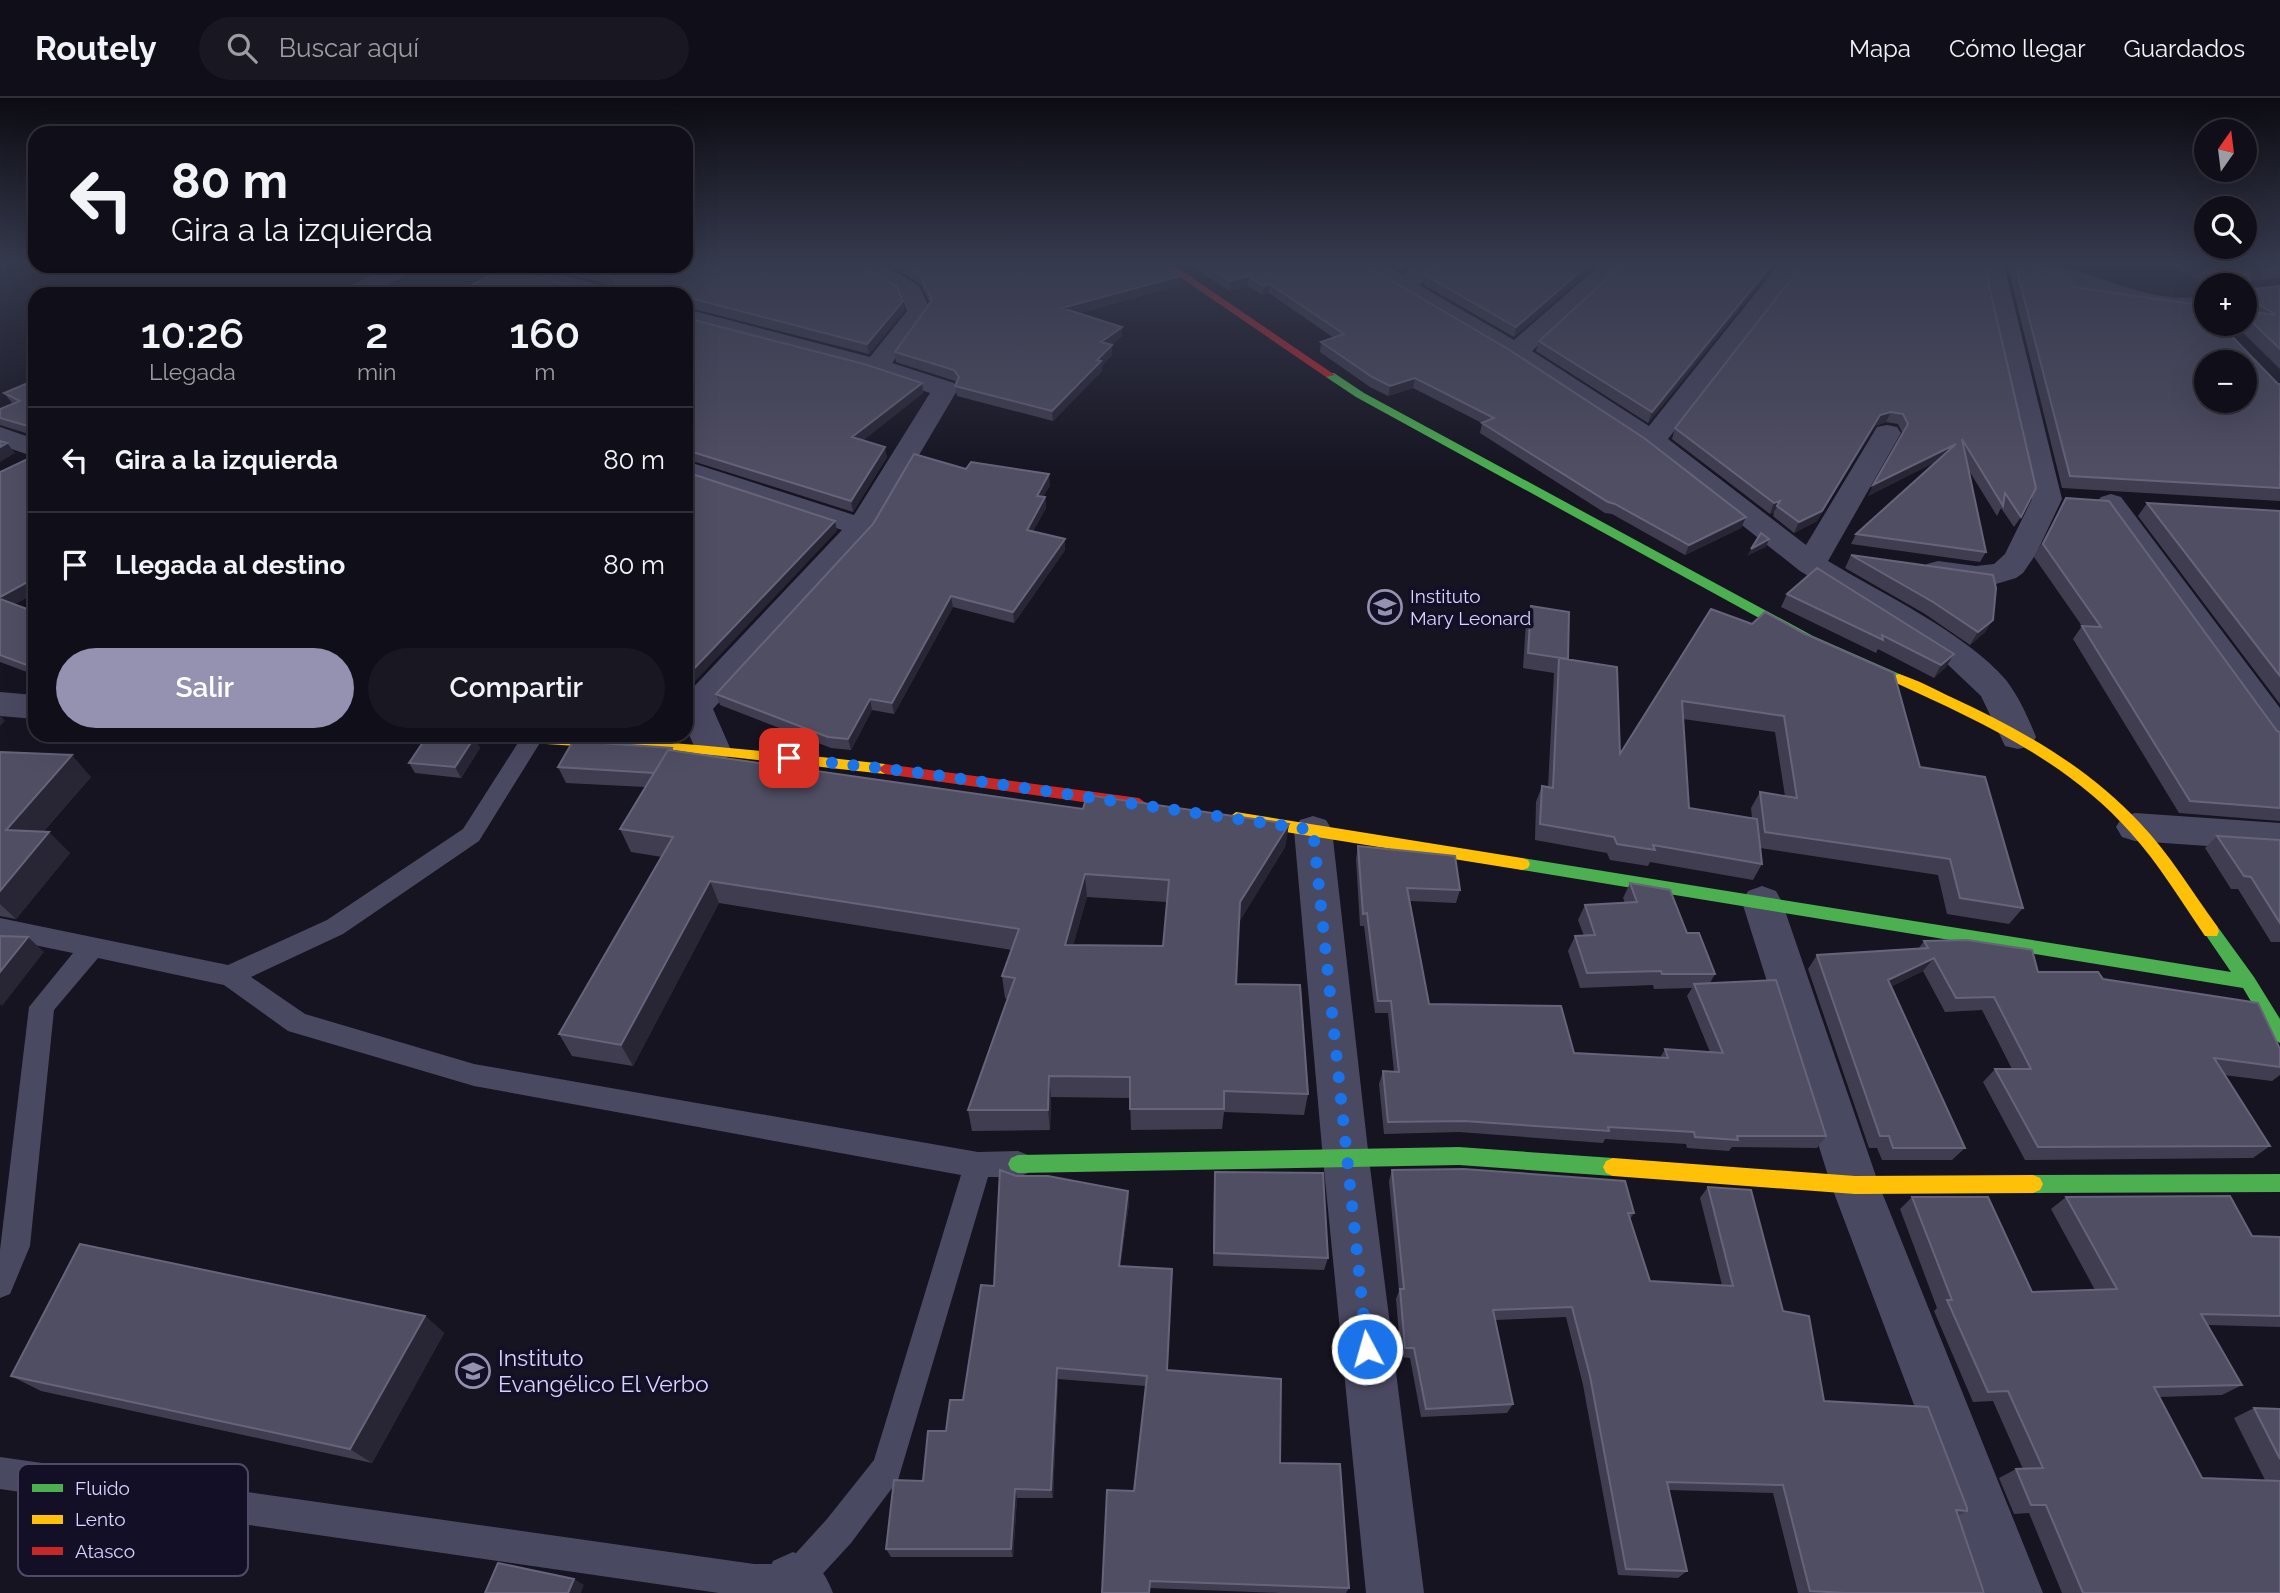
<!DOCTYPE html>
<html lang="es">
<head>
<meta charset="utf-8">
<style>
	:root { --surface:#100f19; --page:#191822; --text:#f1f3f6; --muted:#9c9ca2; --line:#302f38; --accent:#9591b1 }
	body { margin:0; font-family:Raleway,sans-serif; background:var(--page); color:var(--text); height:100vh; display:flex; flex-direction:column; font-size:26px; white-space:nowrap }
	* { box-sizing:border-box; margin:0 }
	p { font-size:23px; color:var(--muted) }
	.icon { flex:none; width:38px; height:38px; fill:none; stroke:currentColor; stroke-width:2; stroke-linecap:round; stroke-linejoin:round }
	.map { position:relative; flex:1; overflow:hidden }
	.details { position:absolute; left:28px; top:189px; width:665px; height:455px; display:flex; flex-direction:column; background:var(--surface); border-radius:21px; box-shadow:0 7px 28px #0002,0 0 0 2px var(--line) }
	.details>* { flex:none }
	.top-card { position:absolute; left:28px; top:28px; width:665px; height:147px; border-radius:21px; box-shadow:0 7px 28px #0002,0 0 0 2px var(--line); background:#100f19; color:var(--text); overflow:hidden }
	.needle { width:46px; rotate:14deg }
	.buttons { position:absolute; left:2194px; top:21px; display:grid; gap:14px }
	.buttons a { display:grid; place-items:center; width:63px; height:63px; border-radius:50%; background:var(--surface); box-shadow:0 7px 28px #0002,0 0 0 2px var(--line); font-size:35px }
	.pin { position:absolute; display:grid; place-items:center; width:60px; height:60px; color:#fff; margin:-30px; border-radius:14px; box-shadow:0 4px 10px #0006 }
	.me { position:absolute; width:77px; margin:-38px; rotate:354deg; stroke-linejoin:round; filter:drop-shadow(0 0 5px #0008) }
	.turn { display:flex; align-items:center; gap:24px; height:147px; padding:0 28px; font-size:32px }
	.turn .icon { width:91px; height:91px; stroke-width:2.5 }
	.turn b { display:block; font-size:49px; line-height:60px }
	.eta { display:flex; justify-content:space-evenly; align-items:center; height:119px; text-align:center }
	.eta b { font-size:42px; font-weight:600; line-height:49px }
	.cta { display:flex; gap:14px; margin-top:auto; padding:14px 28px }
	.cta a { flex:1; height:80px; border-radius:42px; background:var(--accent); color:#fff; font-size:28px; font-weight:600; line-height:80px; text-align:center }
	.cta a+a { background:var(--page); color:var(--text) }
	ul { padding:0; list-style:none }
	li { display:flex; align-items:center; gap:21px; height:105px; padding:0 28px; border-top:2px solid var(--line) }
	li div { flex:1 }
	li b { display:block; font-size:26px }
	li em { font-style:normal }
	header { display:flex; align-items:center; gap:42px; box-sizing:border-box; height:98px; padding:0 35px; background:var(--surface); border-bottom:2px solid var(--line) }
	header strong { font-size:33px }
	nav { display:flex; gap:38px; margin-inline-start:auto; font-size:24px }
	.search { width:490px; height:63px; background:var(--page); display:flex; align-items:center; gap:18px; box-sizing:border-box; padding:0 24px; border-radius:38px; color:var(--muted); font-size:26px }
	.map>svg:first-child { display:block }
	.green { fill:#132c2d }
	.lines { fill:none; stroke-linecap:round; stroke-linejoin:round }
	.lane { fill:#4a4962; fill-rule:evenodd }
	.street { fill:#4a4962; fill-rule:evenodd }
	.fast { fill:#4caf50; fill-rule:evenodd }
	.slow { fill:#ffc107; fill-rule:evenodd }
	.jam { fill:#c62828; fill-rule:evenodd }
	.wall { fill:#403d50; fill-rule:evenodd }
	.shaded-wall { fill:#282635 }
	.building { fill:#504e63; stroke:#66637b; stroke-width:2; fill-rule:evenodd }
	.route { stroke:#1a73e8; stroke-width:12; stroke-dasharray:0 21.6 }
	.labels { text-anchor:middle; stroke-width:7; stroke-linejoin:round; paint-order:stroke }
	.poi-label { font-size:19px; fill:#d9d4ff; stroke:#130f26; text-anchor:start }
	.near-poi-label { font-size:23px; fill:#d9d4ff; stroke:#130f26; text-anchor:start }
	.key { fill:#130f26; stroke:#4e4a67; stroke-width:2 }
	.key-label { font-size:19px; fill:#d9d4ff }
</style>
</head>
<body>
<header>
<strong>Routely</strong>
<div class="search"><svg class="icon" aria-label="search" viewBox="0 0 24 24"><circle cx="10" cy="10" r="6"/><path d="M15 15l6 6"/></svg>Buscar aquí</div>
<nav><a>Mapa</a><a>Cómo llegar</a><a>Guardados</a></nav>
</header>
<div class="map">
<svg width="2280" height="1495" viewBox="0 0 2280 1495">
	<rect width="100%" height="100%" fill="#161421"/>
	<path class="green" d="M429,168H474L504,177L468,196H374Z"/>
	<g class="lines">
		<path class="lane" d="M523,637H541L543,640L479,743L343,836L251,879L305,916L474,966L978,1054L1018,1053L1028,1057L1032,1066L1028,1075L1018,1079H988L898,1382L851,1445L805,1495H719L0,1391V1359L754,1466H786L827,1421L874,1362L961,1077L474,988L288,933L224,887L98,860L54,912L30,1148L10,1196L0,1200V1152L29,909L73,855L0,840V820L228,867L327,822L463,731Z"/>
		<path class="street" d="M855,166H883L919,188L931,213L892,265L954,285L958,291L873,435L713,611L731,652L726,661L713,665L700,661L686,630V597L842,432L686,381V363L854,417L930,295L867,273L686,226V211L870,259L907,213L901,197L859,171Z
			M1355,166H1384L1403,177L1417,166H1444L1419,187L1514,242L1601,166H1627L1532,253L1649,328L1779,166H1803L1668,341L1806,447L1877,329L1887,327L1897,329L1901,335L1828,463C1881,495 1967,536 2006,582C2019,599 2028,619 2036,639L2031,648L2018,651L2005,648L1981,598L1943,562L1800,473L1642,348L1507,259L1359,171Z
			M1980,166H2004L2062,401L2036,456L2023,475L2016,480L1996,486L1976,487L1927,480L1922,473L1927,466L1938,463L1976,468L1994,466L2005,456L2032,401Z
			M2008,166C2021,166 2035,164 2047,166C2101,175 2150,208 2207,198V212C2146,223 2070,187 2012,171Z
			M389,168H419L415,173L371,196H341L345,191Z
			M489,168H528L614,191L618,196H579L493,173Z
			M0,329L35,341V359L0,347Z
			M2111,396L2121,399L2280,610V647L2267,644L2096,405L2101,399Z
			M0,594L35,597V621L0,618Z
			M2135,715L2280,725V753L2135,743L2122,739L2116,729L2122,719Z
			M1313,718L1326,722L1332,732L1369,1061L1424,1495H1366L1323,1061L1294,732L1300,722Z
			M1762,788L1776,793L1782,804L1879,1087L2043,1495H1985L1831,1087L1742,804L1748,793Z
			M793,1454C816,1463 824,1472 833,1495H769L764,1483L773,1463Z"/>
		<path class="fast" d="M1326,275H1334L1364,295L1813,538L1904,578L1906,581L1904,584H1894L1803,544L1356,299L1326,279Z
			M1522,760L2231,874L2203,833L2205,828H2217L2254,879L2280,921V945L2274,942L2243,890L1522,772L1516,770L1514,766L1516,762Z
			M1459,1049L1613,1060L1620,1063L1623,1069L1620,1075L1613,1078L1459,1067L1018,1075L1011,1072L1008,1066L1011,1060L1018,1057Z
			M2280,1076V1094L2033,1095L2026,1092L2023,1086L2026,1080L2033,1077Z"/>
		<path class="slow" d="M1899,576C1918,582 1936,592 1953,600C2022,632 2088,669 2140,725C2170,756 2192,794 2217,828L2219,833L2217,838H2205C2181,803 2159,766 2130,734C2067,663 1979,623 1894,584L1892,581L1894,578Z
			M480,637C616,637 750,651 885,666L892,671L885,676L713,657L487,642Z
			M1236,714L1522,760L1528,762L1530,766L1528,770L1522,772L1236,726L1228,720Z
			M1613,1060L1855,1078L2033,1077L2040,1080L2043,1086L2040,1092L2033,1095L1855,1096L1613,1078L1606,1075L1603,1069L1606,1063Z"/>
		<path class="jam" d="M1161,166H1172L1335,277L1326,279Z
			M885,666L1139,700L1147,706L1139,712L885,676L878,671Z"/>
	</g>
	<path class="wall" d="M888,166H1164L1180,187L1079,215L1122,229V238L1111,247H1112V257L1102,268V273L1053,323L957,298L955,288L957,285L955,283L896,264L895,254L930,205L920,186Z
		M1187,166H1363L1746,419L1741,430L1685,457L1612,416L1605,415L1480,335L1482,325L1413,290L1388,298L1370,289L1320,254L1321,244L1334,240L1269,195L1262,197L1248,188L1230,193Z
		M1389,166H1414L1403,174Z
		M1438,166H1597L1514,239L1424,187L1425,177Z
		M1623,166H1776L1648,325L1536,253L1539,243Z
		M1984,166L2021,419L2014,429L2001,410L1997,418L1968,371L1986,454L1980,464L1851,446L1856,436L1937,363L1868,398L1903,336L1898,326L1886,324L1875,328L1817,423L1794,435L1773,418L1774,414L1770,416L1672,341L1675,330Z
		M2010,166H2015L2073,189L2207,226L2278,286H2280V403L2062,390L2008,170Z
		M2171,166H2280V180L2250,183V188L2253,191L2280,188V271L2234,226H2245V187H2207V189Z
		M541,168H686L903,203L904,213L869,256L686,209V196L575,189L614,188Z
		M686,220L922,285L923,295L863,342L887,359L853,414L686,361Z
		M35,282V495L15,506L35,514V577L0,564V374L30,360L29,336L0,327V311L13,306L4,295Z
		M1050,387L1043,399H1045L1046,410L1033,433L1065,452L1014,525L953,509L894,616L872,612L851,652L831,650L720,607L716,596Z
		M2066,400L2277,633L2280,634V723L2179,715L2073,541L2082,528L2034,459L2059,413Z
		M2147,405L2280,413V606L2138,418Z
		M1851,457L1993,522L1985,534L1970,547L1925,516L1845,470Z
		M1787,496L1954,556L1946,569L1934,580L1878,551L1876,555L1781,509Z
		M1531,508L1568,562L1620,656L1711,511L1920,669L2023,810L2009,826L1947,816L1938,777L1760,750L1762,766L1753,782L1650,764L1648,768L1610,762L1607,755L1535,742L1536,704L1542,688L1548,689L1554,575L1523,570L1526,524ZM1683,621L1775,634L1785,698L1760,694L1751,710L1752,720L1689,710Z
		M474,640L480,650L461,680L415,675L409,665Z
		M672,650L673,652L1083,711L1289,726L1285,749L1239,824L1236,886L1308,996L1304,1017L1224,1014L1222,1031L1131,1032L1130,1000L1051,999L1050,1032L972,1033L968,1012L1007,901L1005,900L1002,878L1012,852L719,805L633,968L572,958L559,936L662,759L631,754L620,731L645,689L566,685L558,669ZM1087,799L1167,804L1163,848L1073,847Z
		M0,654L91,679L43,734L70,755L16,821L0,818Z
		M2217,738L2280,742V844H2271L2238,791H2231L2205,750Z
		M1358,748L1460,792L1456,805L1410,803L1429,906L1574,955L1660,960L1665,951L1710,954L1687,898L1692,890L1654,891L1653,887L1580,890L1568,853L1575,838H1584L1578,822L1585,807L1625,805L1623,800L1630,785L1687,835L1715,876L1710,885L1826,1038L1817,1050L1732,1049L1729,1053L1687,1050L1686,1046L1605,1041L1603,1045L1459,1034L1384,1036L1379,986L1383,973L1394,974L1388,915H1375L1364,828H1360L1356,761Z
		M1924,843L2038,874L2103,881L2280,951V977L2272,983L2224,977L2270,1048L2253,1060L2025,1062L1983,984L1995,971H2012L1982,912L1945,914L1923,873L1892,888L1965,1050L1952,1062H1882L1877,1050H1869L1808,871L1817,857L1919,850Z
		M1392,1072L1634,1115L1630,1121L1650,1183L1722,1187L1700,1100L1708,1089L1783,1213L1824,1303L1967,1413L1958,1418L1984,1495H1798L1773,1395L1669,1392L1687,1473L1678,1480L1618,1477L1583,1287L1566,1219L1495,1222L1513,1306L1507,1315L1421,1319L1410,1260L1401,1259L1396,1201L1399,1193L1389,1083Z
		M1215,1074L1328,1160L1324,1172L1213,1168L1214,1087Z
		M1016,1078L1128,1093L1129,1106L1120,1168L1167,1272L1280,1365L1349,1490L1346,1495H1280L1149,1490L1134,1393L1146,1288L1058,1281L1053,1400H1017L1013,1459H891L886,1451L923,1383L946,1333L963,1302L994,1188Z
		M1912,1099L2032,1194L2095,1192L2051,1111L2066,1099L2252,1138L2280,1139V1229L2208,1227L2242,1287L2222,1297L2159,1299L2202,1380L2265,1382L2234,1320L2254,1310L2280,1311V1495H2062L2029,1415L2014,1416L1999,1380L2016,1371H2023L1993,1303L1973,1304L1934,1213L1937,1210L1900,1111Z
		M425,1218L444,1235L372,1365L41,1293L11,1278Z"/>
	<path class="shaded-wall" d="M1404,166H1414L1403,174Z
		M1589,166H1597L1514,239L1516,229Z
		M1772,166H1776L1648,325L1652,314Z
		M1180,178V187L1063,219L1062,210Z
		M1249,178L1248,188L1230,193V183Z
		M1270,186L1269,195L1262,197L1263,188Z
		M903,203L904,213L869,256L867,246Z
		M1122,229V238L1101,254V244Z
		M1112,247V257L1102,268V273L1053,323L1052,313L1097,262Z
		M1415,280L1413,290L1388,298L1390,288Z
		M922,285L923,295L854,350L852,339Z
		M1891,314L1886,324L1875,328L1817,423L1794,435L1799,424L1880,317Z
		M7,345L15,355L0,364V349Z
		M1956,346L1950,357L1868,398L1873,387Z
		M885,349L887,359L853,414L851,403Z
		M1049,376L1050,387L1038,409L1037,398Z
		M1045,399L1046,410L1028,443L1027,432Z
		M1780,403L1774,414L1770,416L1774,405Z
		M1746,419L1741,430L1685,457L1689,447Z
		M835,423L837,433L686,593V579Z
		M1065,441V452L1014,525L1013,514Z
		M1769,441L1766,449L1747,458L1751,451Z
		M35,480V495L7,511L0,503V499Z
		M951,498L953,509L894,616L892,605Z
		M1993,522L1985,534L1970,547L1978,534Z
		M1954,556L1946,569L1934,580L1941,567Z
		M870,601L872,612L851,652L848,641Z
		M0,617L5,623L0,628Z
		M474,640L480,650L461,680L455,669Z
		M72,657L91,679L27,752L6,732Z
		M1289,726L1285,749L1238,826L1240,804Z
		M49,734L70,755L16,821L0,806V793Z
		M1085,776L1087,799L1067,869L1065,847Z
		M710,783L719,805L633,968L621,947Z
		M28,839L44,854L2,908L0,906V874Z
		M1934,860L1923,873L1878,895L1888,882Z
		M1049,978L1051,999L1050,1032L1048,1012Z
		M1128,1093L1129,1106L1119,1179V1168Z
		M425,1218L444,1235L372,1365L350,1351Z
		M1057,1270L1058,1281L1053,1400L1051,1392Z
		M1015,1391L1017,1400L1013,1459L1011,1451Z
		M574,1481L584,1487L581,1495H568Z"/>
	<path class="building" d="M686,166H860L897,189L903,203L867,246L686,199V196H455L504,170L575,189L617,188L612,179L572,168H686Z
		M902,166H1164L1180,178L1062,210L1122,229L1101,244L1112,247L1097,262L1101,263L1052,313L955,288L959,279L954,272L895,254L932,202L919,176Z
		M1203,166H1363L1508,251L1644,340L1746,419L1689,447L1615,406L1608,404L1482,325L1494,320L1415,280L1390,288L1372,279L1321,244L1344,236L1270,186L1263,188L1249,178L1230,183Z
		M1438,166H1589L1516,229L1425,177Z
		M1623,166H1772L1652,314L1539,243Z
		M1803,166H1984L2036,390L2021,419L2005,395L2003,408L1962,341L1986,454L1856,436L1956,346L1873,387L1908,326L1903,316L1891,314L1880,317L1822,413L1799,424L1777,408L1780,403L1774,405L1675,330Z
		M2015,166H2030L2069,178L2073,189L2207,208V226H2220L2278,286H2280V390L2070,378ZM2207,264H2245V303H2207Z
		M2195,166H2280V170L2246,173L2244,176L2250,178V188L2253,191L2280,188V251L2245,217V213L2276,217L2245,198V187H2229Z
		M686,220L864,266L922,285L852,339L885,349L851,403L686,352Z
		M35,282V480L0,499V374L30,360L28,328L0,320V311L20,303L4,295Z
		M0,343L7,345L0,349Z
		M914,356L966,371L971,364L1049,376L1037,398L1045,399L1027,432L1065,441L1013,514L951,498L892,605L870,601L848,641L828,639L716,596L873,426Z
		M686,374L835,423L686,579Z
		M2066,400L2109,403L2277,633L2280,634V710L2190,703L2082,528L2101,529L2043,446Z
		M2147,405L2280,413V578Z
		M1761,435L1769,441L1751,451Z
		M1851,457L1993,477L1996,490L1993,522L1978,534L1933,504Z
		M1817,470L1954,556L1941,567L1882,537L1883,542L1787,496Z
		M0,501L35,514V570L0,557Z
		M1531,508L1569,514L1568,561L1528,555Z
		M1711,511L1752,526L1765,514L1803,535L1894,575L1920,669L1985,679L2023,810L1960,800L1950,761L1765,734L1760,694L1797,700L1784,618L1682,603L1689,710L1757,721L1762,766L1653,747L1655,752L1617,746L1614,739L1540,726L1542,688L1553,690L1559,560L1617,569L1620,656Z
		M428,637H467L474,640L455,669L409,665Z
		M573,643L672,650L671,652H668L654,675L558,669Z
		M668,652L1083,711L1087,697L1289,726L1240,804L1236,886L1300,887L1308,996L1224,993V1011H1130V979L1049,978L1048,1012H968L1015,880L1002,878L1019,831L710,783L621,947L559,936L673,739L620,731ZM1085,776L1169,782L1163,848L1065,847Z
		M0,654L72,657L6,732L49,734L0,793Z
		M2217,738L2280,742V825L2251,779L2244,778Z
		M1358,748L1455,758L1460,792L1407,790L1429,906L1561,908L1574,955L1668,960L1665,951L1723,955L1694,886L1776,882L1826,1038H1737L1738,1042L1695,1039L1694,1034L1608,1029L1609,1033L1464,1023L1388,1024L1383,973L1399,974L1391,903H1378L1367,815L1363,816Z
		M1630,785L1670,792L1687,835H1699L1715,876H1662L1661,873L1587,875L1575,838L1595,837L1585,807L1637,804Z
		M0,838L28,839L0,874Z
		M1967,842L2032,852L2038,874H2098L2103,881L2258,905L2280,951V969L2214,960L2270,1048L2038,1049L1995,971H2031L1994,899L1956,900L1934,860L1888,882L1965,1050H1893L1889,1038H1880L1817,857L1928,850L1924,843Z
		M1464,1071L1625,1083L1634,1115H1628L1650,1183L1733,1188L1708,1089L1751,1092L1783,1213L1809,1218L1824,1303L1928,1309L1967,1410V1413L1956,1412L1984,1495H1845L1810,1493L1783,1387L1667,1384L1687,1473L1626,1471L1590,1278L1572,1209L1493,1212L1513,1306L1426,1311L1414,1250H1405L1400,1191H1404L1392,1072Z
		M1000,1072L1016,1078H1048L1128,1093L1119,1168L1172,1171L1167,1272L1281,1281L1280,1365L1340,1366L1349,1490L1150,1483L1149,1495H1102L1107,1392L1134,1393L1147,1278L1057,1270L1051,1392L1015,1391L1011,1451H886L894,1382L923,1383L928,1333H946L950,1302H963L981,1187L994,1188Z
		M1215,1074L1323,1075L1328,1160L1214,1155Z
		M2230,1098L2252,1138L2280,1139V1218L2201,1216L2242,1287L2154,1289L2202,1380L2280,1383V1495H2083L2046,1407H2031L2016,1371L2043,1370L2008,1293L1988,1294L1947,1202H1952L1912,1099H1988L2032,1194L2117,1191L2066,1099Z
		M80,1146L425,1218L350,1351L11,1278Z
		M2254,1310L2280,1311V1361Z
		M498,1465L574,1481L568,1495H485Z"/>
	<linearGradient id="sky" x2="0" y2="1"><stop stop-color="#0c0b12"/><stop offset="0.44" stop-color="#363a4e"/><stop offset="1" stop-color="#363a4e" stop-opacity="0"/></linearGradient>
	<rect width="2280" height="375" fill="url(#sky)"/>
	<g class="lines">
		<path class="route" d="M789,660L915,674L1313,732L1367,1251"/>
	</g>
	<defs>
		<g id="school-ring" transform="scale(1.75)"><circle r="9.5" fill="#130f26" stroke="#9591b1" stroke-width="1.5"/><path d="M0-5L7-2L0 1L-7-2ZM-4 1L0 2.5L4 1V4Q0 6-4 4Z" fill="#9591b1"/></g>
	</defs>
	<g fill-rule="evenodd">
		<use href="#school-ring" x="1385" y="509"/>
		<use href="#school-ring" x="473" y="1273"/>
	</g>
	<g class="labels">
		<g class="poi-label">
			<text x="1410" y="505">Instituto<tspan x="1410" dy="22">Mary Leonard</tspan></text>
		</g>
		<g class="near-poi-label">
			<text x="498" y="1268">Instituto<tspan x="498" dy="26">Evangélico El Verbo</tspan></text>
		</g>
	</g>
	<rect x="18" y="1366" width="230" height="112" rx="10" class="key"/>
	<rect x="32" y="1386" width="31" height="8" fill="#4caf50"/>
	<rect x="32" y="1417" width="31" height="9" fill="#ffc107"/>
	<rect x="32" y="1449" width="31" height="8" fill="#c62828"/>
	<g class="key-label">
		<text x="75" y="1397">Fluido</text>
		<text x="75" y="1428">Lento</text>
		<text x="75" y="1460">Atasco</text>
	</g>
</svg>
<div class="buttons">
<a><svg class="needle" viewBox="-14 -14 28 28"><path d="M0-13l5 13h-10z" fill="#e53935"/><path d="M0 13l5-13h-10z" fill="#9c9ca2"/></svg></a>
<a><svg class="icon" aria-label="search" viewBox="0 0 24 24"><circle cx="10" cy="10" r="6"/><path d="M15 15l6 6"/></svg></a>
<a>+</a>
<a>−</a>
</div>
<div class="pin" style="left:789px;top:660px;background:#d93025"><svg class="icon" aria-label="arrive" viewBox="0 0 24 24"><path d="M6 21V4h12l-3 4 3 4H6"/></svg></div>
<svg class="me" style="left:1367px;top:1251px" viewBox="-20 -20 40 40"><circle r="17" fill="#1a73e8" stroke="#fff" stroke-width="3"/><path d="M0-11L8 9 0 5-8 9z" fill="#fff"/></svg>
<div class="top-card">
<div class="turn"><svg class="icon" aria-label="left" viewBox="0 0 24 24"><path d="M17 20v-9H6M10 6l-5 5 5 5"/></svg><div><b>80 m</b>Gira a la izquierda</div></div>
</div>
<section class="details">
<div class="eta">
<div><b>10:26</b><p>Llegada</p></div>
<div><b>2</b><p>min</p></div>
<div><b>160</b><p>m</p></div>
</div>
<ul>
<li><svg class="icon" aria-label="left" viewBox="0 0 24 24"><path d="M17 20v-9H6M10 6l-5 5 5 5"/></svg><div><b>Gira a la izquierda</b></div><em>80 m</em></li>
<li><svg class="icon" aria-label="arrive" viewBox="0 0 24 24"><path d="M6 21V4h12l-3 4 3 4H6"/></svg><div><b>Llegada al destino</b></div><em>80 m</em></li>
</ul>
<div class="cta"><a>Salir</a><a>Compartir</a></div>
</section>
</div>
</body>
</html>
